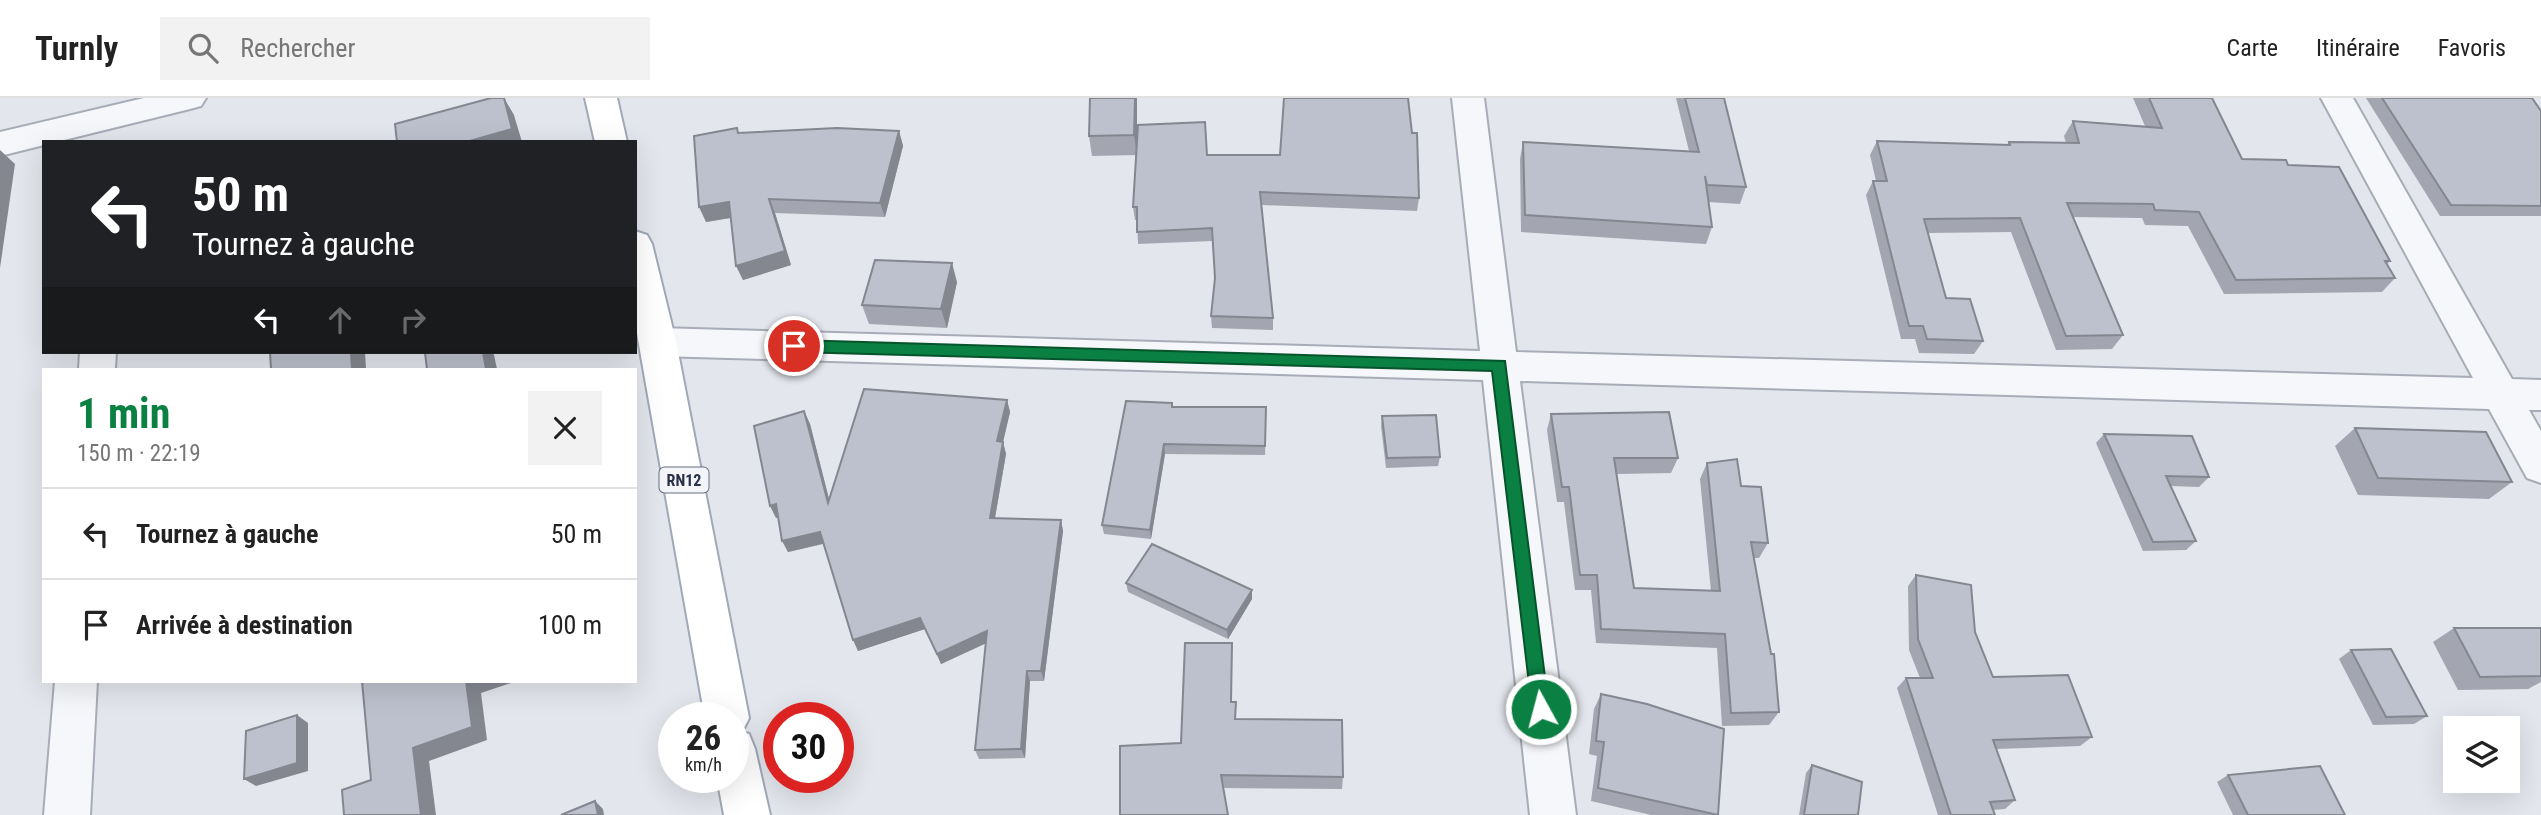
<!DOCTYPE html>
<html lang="fr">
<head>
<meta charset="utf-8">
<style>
	:root { --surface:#fff; --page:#f2f2f2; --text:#222; --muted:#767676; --line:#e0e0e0; --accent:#0b8043 }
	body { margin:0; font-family:"Roboto Condensed",sans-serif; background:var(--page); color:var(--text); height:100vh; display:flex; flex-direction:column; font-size:26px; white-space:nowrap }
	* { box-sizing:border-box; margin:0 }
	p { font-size:23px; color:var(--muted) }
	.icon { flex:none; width:38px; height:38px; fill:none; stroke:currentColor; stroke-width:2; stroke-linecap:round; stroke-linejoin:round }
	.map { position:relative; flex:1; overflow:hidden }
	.panel { position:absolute; left:42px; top:270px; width:595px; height:315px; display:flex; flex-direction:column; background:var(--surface); border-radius:0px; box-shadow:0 7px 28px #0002 }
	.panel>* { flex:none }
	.guide { position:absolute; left:42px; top:42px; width:595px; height:214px; border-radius:0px; box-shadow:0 7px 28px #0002; background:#202124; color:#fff; overflow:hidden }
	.tools { position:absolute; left:2443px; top:618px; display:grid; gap:14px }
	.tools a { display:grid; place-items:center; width:77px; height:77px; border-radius:0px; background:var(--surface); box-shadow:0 7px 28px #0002; font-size:35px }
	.speed { position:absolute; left:658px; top:604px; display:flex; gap:14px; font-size:35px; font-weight:700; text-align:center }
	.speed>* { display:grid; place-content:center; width:91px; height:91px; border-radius:50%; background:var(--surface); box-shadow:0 7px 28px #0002; line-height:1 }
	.speed small { font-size:18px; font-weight:400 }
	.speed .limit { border:10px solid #d22; background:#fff; color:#111 }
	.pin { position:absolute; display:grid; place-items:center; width:60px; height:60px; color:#fff; margin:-30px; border:4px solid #fff; border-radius:50%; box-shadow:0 2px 7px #0007 }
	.me { position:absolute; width:77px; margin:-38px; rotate:353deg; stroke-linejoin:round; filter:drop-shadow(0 0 5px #0008) }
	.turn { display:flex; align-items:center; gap:24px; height:147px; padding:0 35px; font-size:32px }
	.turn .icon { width:91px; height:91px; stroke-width:2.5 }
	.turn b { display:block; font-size:49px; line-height:60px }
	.lanes { display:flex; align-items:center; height:66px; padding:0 35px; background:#0003; justify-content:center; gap:35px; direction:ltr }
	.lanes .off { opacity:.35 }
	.round { display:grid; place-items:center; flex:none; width:74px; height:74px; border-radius:0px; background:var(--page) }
	.overview { display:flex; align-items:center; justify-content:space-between; height:119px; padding:0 35px }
	h1 { font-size:42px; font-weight:700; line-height:52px; color:var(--accent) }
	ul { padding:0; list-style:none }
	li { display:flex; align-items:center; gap:21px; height:91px; padding:0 35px; border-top:2px solid var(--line) }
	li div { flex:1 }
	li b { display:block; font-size:26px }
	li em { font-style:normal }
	header { display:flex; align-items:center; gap:42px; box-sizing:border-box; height:98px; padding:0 35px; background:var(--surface); border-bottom:2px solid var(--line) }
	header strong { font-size:33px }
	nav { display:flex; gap:38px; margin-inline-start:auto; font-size:24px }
	.search { width:490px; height:63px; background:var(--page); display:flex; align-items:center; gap:18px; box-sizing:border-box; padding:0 24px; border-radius:0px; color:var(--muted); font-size:26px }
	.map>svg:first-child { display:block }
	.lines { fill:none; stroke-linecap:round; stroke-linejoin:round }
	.minor-casing { stroke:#a7acb7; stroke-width:4 }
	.major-casing { stroke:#a1a9b9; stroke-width:4 }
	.minor { fill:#f6f7fa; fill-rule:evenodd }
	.major { fill:#fff; fill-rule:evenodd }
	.wall { fill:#a3a6b0 }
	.shaded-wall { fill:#848790 }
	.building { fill:#bdc1cd; stroke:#848790; stroke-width:2 }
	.route { fill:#0b8043; stroke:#07532c; stroke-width:2 }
	.labels { text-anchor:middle; stroke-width:6; stroke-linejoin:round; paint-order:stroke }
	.shield { fill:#f3f5f9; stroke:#666c7c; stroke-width:2 }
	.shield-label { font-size:16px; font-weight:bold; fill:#293146 }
</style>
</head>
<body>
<header>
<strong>Turnly</strong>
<div class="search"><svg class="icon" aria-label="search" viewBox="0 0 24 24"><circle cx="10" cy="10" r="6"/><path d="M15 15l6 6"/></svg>Rechercher</div>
<nav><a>Carte</a><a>Itinéraire</a><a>Favoris</a></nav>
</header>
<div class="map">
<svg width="2541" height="717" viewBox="0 0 2541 717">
	<rect width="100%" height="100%" fill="#e3e6ec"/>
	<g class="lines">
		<g class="minor-casing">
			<path id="minor" d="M144,0H206L201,8L190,11L56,44H44V47L0,58V34Z
				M1452,0H1484L1516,254L2473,280L2321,0H2353L2512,281L2541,282V312H2529L2541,333V385L2527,380L2489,311L1520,283L1576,717H1530L1483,282L658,258L645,254L640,244L645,234L658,230L1480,253Z
				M80,254H116L115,271H79Z
				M55,583H97L90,717H44Z"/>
		</g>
		<g class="major-casing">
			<path id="major" d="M585,0H617L627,44H595Z
				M635,133L647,137L652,146L676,244L749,620L742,634L749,636L755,651L770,717H724L717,679H733V620H705L635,224Z"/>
		</g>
		<use href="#minor" class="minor"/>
		<use href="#major" class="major"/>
	</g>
	<path class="wall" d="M1090,0H1137V57H1207L1419,100L1417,113L1262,107L1273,220V232L1212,230L1211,218L1215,181L1212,143L1138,146L1137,122H1135L1133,109L1137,57L1092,58L1089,38Z
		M1676,0H1724L1746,89L1740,106L1708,104L1712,129L1706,146L1521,134L1520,61L1523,44L1689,53Z
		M2133,0H2212L2242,61L2288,67L2390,163L2387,166L2395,180L2382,194L2224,196L2188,128L2145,127L2142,120L2073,119L2123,237L2112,251L2056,252L2011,134L1928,135L1946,200L1983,243L1974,256L1919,255L1915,241H1901L1866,97L1873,83H1876L1870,57L1877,43L2007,47L2009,44L2066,45L2064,38L2073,23L2145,28Z
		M2366,0H2532L2541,13V118H2440Z
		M899,33L903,48L885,119L775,115L791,167L743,182L731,120L706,124L740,35Z
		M957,184L947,230L869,226L862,207Z
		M1007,302L1010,314L1003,344L1006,356L995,420L1061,422L1063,433L1044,583H1030L1025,660L979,661L975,652L986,545L941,566L925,531L858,553L823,446L788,454L778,419L776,420L804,313L810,326L829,401Z
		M1172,305L1173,309H1266L1265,357L1165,356L1151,441L1104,436L1102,427Z
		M1551,316L1678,360L1671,375L1617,376L1634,490L1711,493L1700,381L1707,365L1741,388L1768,445L1759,460H1754L1779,614L1769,627L1722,628L1717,550L1596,545L1591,492H1575L1564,404H1557L1547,332Z
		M1382,318L1440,359L1438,368L1386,370L1381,328Z
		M2355,330L2512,384L2489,401L2358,397L2335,348Z
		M2104,336L2209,379L2199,389L2170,388L2196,443L2186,452L2143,453L2096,345Z
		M1916,477L1975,534L1993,579L2092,639L2080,648L1996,651L2015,702L2005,711L1993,712L1995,717H1938L1897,590L1906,580H1920L1909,552L1908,488Z
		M1126,485L1252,492V501L1228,541L1128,494Z
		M2454,530H2541V584L2528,591L2458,592L2433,544Z
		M2351,552L2427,618L2414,626L2373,627L2339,561Z
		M1232,559V604L1236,621L1343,679L1342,691L1223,690L1181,645Z
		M1601,596L1718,717H1651L1591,703L1597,658L1589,656L1594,611Z
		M1812,667L1858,717H1799L1806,675Z
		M2228,677L2345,717H2233L2217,684Z"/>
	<path class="shaded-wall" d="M504,0L514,17L522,44H466Z
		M1135,0H1137V57L1134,37Z
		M899,33L903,48L885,119L880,105Z
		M0,52L15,66L0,170Z
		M769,101L775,115L791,167L743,182L736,168Z
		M729,104L735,119L706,124L699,109Z
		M952,165L957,184L947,230L941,211Z
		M351,254H365L366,271H352Z
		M483,254H492L494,257L497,271H486Z
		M1007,302L1010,314L1003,344L1006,356L993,431L990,420L997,343Z
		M804,313L810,326L833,417L828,405Z
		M1164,346L1165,356L1151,441L1150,432Z
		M776,406L782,418L776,420L770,408Z
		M1061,422L1063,433L1044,583L1041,573Z
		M820,434L826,445L788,454L782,443Z
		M1252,492V501L1228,541L1227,532Z
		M920,520L925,531L858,553L853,542Z
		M987,533L991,543L941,566L937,556Z
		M1027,573L1030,583L1025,660L1021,651Z
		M466,583H517L481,595L487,642L429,663L436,717H421L413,650Z
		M297,617L308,625V673L256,688L244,681Z
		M595,703L603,711L604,717H598Z"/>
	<path class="building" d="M491,0H504L512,31L466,44H397L395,26Z
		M1090,0H1135L1134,37L1089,38Z
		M1284,0H1408L1412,35H1417L1419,100L1260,94L1273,220L1211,218L1215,180L1212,130L1137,134V109H1133L1138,27L1205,24L1207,57H1280Z
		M1685,0H1724L1746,89L1707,87L1705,78L1712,129L1525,117L1523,44L1699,54Z
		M2149,0H2212L2242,61L2286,62L2288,67L2339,69L2390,163H2385L2395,180L2236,182L2199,114L2155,112L2153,106L2067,105L2123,237L2066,238L2020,120L1924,121L1946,200L1970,201L1983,243L1927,241L1923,228H1909L1873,83H1887L1877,43L2010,47L2009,44L2079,45L2073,23L2162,30Z
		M2382,0H2532L2541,13V108L2451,107Z
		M737,30L738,35L837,30L899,33L880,105L769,101L785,153L736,168L729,104L699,109L694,38Z
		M875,162L952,165L941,211L862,207Z
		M270,254H351L352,271H271Z
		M427,254H483L486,271H427L425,255Z
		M864,291L1007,302L997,343L1003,344L990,420L1061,422L1041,573H1027L1021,651L975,652L987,533L937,556L920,520L853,542L820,434L782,443L776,406L770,408L754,328L804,313L828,405Z
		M1126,303L1172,305V309H1266L1265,348L1164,346L1150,432L1102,427Z
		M1669,314L1678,360H1614L1634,490L1720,493L1707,365L1737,361L1741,388L1761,389L1768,445L1751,444L1771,556H1774L1779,614L1731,615L1725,536L1601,531L1597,477H1580L1569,389H1562L1551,316Z
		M1436,317L1440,359L1387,360L1382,318Z
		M2355,330L2486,334L2512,384L2378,380Z
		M2104,336L2192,338L2209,379L2166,378L2196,443L2153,444Z
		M1152,446L1252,492L1227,532L1126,485Z
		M1916,477L1971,487L1975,534L1993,579L2068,577L2092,639L1993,642L2015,702L1990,704L1995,717H1951L1906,580H1933L1918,541Z
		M2454,530H2541V578L2480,579Z
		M1185,545H1232L1231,604H1236L1235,621L1342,622L1343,679L1221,677L1228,717H1120V648L1181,645Z
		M2391,551L2427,618L2386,619L2351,552Z
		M362,583H466L472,629L413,650L421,717H344L342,692L371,682Z
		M1601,596L1647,606L1724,631L1718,717L1598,690L1604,644L1596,643Z
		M297,617V665L244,681L246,633Z
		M1812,667L1862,684L1858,717H1804Z
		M2320,668L2345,717H2248L2228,677Z
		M595,703L598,717H561Z"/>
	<path class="route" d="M794,242L1505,263L1549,611L1547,617L1541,620L1534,617L1532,611L1492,273L794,254L786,248Z"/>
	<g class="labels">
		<rect class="shield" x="659.5" y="369.5" width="49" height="25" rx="5"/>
		<g class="shield-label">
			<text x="684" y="388">RN12</text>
		</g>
	</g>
</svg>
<div class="tools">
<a><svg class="icon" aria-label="layers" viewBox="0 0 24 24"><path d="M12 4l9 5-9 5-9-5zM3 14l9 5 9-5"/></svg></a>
</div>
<div class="speed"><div>26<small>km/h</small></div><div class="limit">30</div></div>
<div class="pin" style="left:794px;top:248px;background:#d93025"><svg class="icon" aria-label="arrive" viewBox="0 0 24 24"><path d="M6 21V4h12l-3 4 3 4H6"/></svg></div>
<svg class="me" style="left:1541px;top:611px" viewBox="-20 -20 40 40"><circle r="17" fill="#0b8043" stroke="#fff" stroke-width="3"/><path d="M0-11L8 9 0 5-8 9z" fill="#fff"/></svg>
<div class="guide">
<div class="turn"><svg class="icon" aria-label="left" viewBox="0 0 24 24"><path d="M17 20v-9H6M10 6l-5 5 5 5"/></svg><div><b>50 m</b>Tournez à gauche</div></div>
<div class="lanes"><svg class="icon" aria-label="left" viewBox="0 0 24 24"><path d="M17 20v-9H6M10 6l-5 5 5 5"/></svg><svg class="icon off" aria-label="ahead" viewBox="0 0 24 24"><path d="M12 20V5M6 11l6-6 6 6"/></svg><svg class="icon off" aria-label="right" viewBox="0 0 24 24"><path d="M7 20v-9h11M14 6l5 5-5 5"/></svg></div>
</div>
<section class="panel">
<div class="overview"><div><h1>1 min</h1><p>150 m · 22:19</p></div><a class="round"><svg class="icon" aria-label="close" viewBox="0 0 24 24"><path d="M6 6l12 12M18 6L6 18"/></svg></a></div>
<ul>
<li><svg class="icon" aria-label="left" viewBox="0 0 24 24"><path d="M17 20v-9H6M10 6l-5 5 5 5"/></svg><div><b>Tournez à gauche</b></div><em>50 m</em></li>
<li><svg class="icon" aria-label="arrive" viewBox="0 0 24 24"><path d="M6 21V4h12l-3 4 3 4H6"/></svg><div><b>Arrivée à destination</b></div><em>100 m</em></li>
</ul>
</section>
</div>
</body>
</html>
